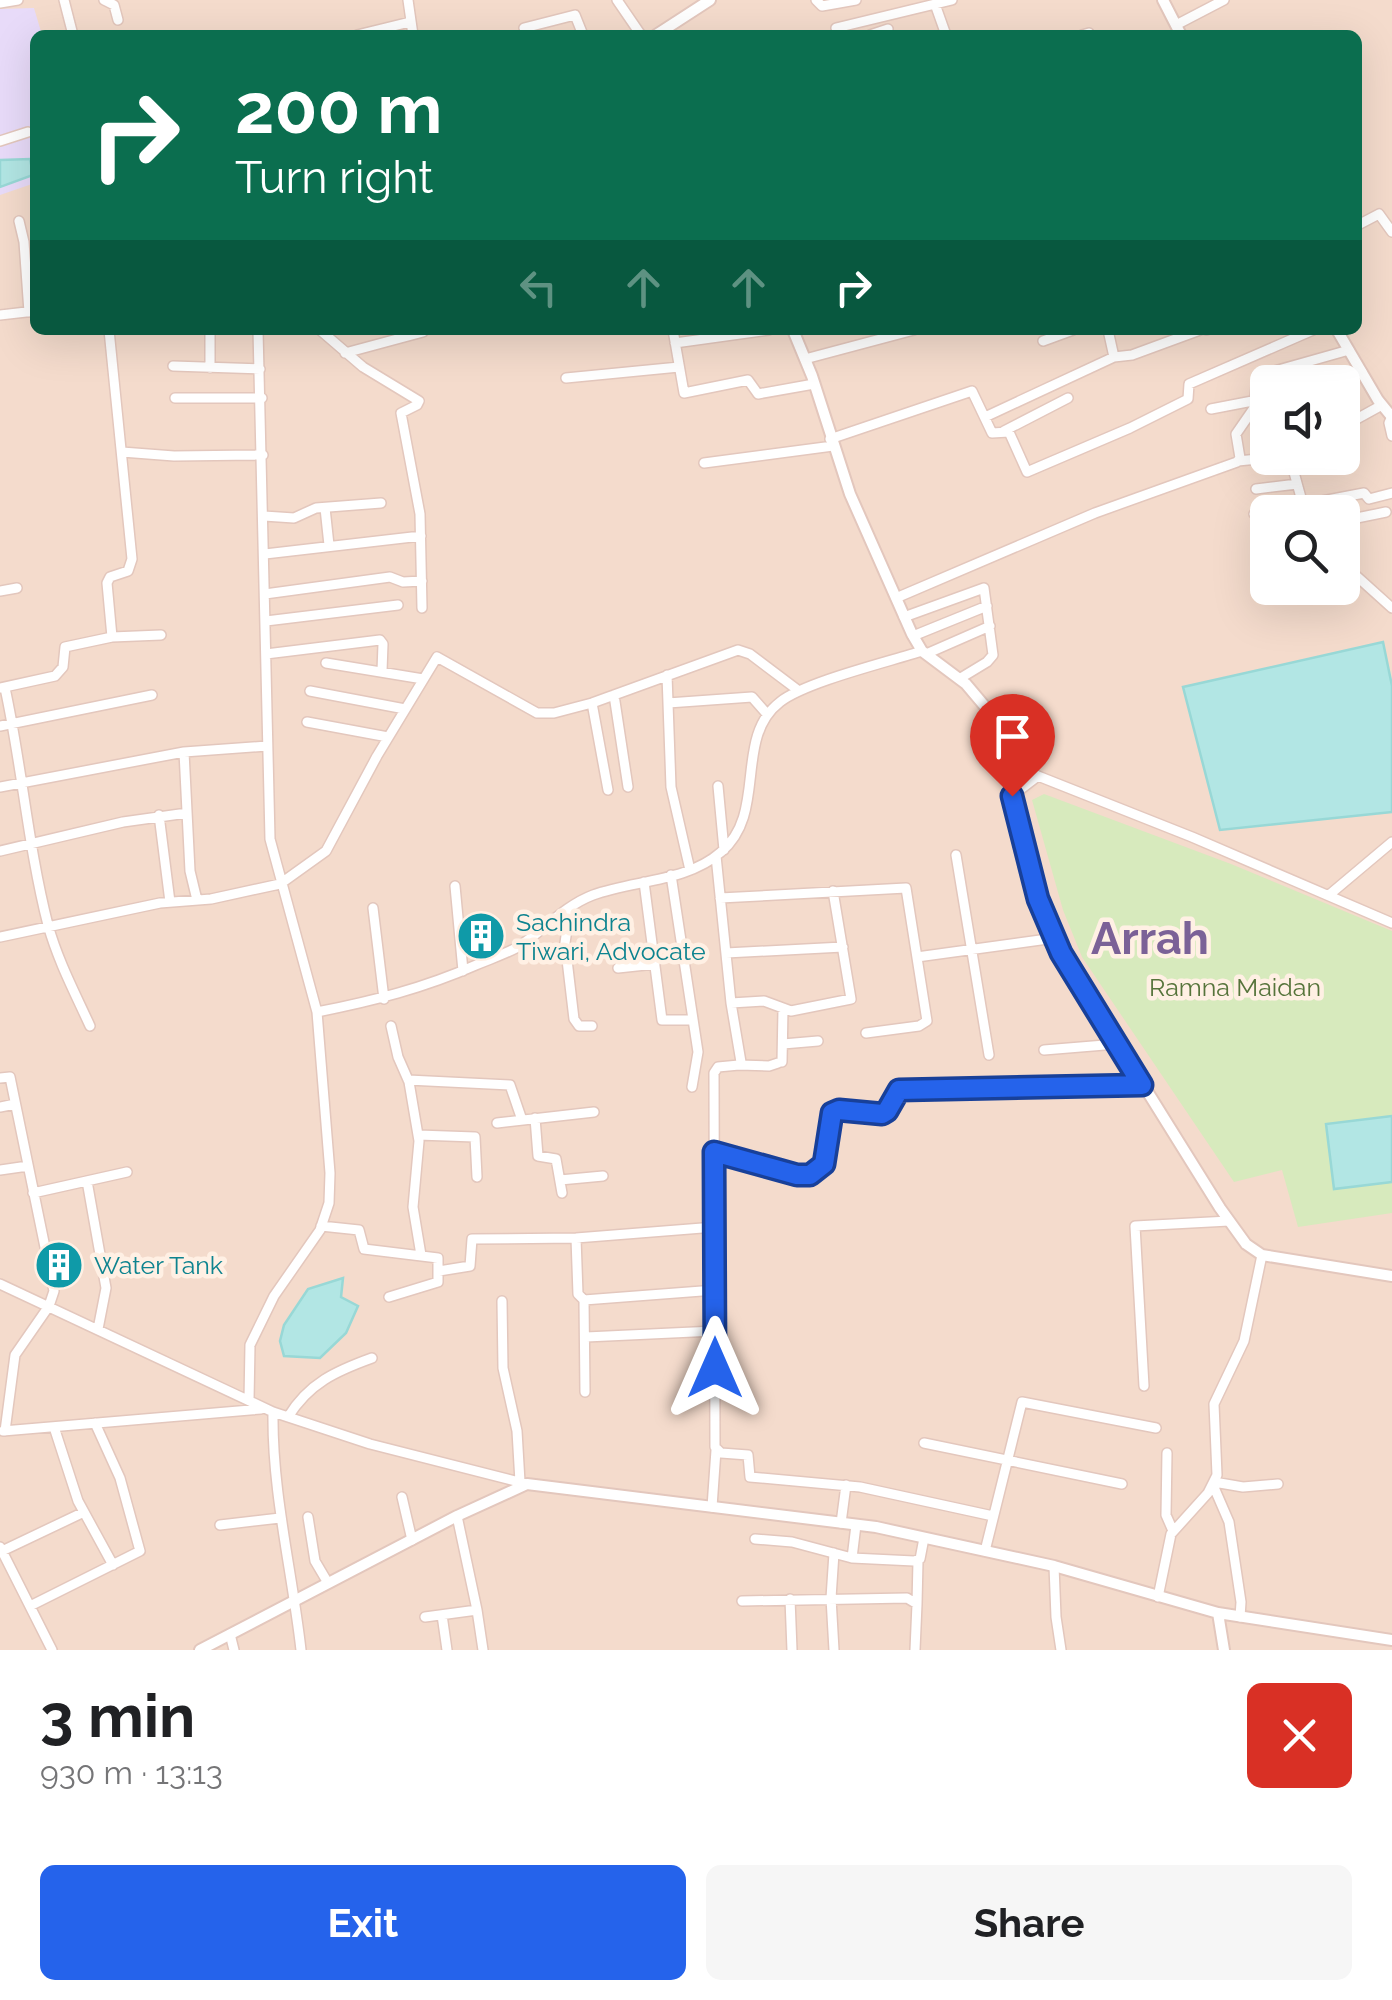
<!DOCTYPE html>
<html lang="en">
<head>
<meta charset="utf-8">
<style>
	:root { --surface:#fff; --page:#f6f6f6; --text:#202124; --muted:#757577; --accent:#2563eb }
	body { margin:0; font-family:Raleway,sans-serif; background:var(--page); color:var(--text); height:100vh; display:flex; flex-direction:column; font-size:38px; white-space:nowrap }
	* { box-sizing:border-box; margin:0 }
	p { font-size:32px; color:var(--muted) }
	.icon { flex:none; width:55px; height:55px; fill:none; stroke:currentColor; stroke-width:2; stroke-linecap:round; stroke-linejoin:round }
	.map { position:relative; height:1650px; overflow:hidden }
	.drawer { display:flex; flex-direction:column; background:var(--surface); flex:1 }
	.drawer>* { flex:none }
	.hud { position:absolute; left:30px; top:30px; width:1332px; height:305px; border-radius:15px; box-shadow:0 10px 40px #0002; background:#0b6e4f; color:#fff; overflow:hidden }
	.buttons { position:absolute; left:1250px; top:365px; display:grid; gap:20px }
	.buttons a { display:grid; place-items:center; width:110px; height:110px; border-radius:15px; background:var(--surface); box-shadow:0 10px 40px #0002; font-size:50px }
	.pin { position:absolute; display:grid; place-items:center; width:85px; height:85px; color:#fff; margin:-102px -42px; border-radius:50% 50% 50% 0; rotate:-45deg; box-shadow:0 0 10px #0007 }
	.pin .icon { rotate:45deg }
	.me { position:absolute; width:110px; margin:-55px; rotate:0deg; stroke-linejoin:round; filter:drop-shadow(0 0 8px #0008) }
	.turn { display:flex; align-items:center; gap:35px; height:210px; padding:0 40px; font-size:45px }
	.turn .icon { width:130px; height:130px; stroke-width:2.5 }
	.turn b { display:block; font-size:70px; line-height:85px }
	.lanes { display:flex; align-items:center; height:95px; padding:0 40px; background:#0003; justify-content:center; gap:50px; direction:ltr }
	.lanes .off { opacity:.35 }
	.round { display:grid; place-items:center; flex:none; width:105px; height:105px; border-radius:15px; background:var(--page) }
	.headline { display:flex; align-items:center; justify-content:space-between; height:170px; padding:0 40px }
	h1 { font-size:60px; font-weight:700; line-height:75px }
	.action { display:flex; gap:20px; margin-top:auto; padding:20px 40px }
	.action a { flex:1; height:115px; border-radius:15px; background:var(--accent); color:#fff; font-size:40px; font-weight:700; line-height:115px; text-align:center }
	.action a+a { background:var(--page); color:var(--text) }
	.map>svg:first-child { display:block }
	.residential { fill:#f4dbcc; fill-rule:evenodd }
	.education { fill:#e8dbf9 }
	.green { fill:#d7eabd }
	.water { fill:#b2e6e4; stroke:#98d8d6; stroke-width:2.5 }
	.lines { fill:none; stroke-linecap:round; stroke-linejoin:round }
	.minor-casing { stroke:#e3c7bd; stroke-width:12 }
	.tertiary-casing { stroke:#e3c7bd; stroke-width:14 }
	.minor { stroke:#fff; stroke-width:9 }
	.tertiary { stroke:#fff; stroke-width:10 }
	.route-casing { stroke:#184099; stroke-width:25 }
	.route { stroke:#2563eb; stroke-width:18 }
	.labels { text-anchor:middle; stroke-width:9; stroke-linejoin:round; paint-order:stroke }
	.culture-label { font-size:25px; fill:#0d838f; stroke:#fff0e4; text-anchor:start }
	.park-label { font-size:25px; fill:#56743b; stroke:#fff0e4 }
	.town-label { font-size:45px; font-weight:bold; fill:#7b6197; stroke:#fff0e4 }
</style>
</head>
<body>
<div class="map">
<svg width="1392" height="1650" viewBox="0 0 1392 1650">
	<rect width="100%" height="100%" fill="#fdebde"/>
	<path class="residential" d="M0,0H1392V1650H0ZM35,35H1358V330H35ZM1268,382H1342V458H1268ZM1268,512H1342V588H1268Z"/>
	<path class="education" d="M34,8L42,35H35V183L0,195V9Z"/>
	<path class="green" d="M1044,794L1231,864L1392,931V1213L1298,1227L1282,1170L1234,1182L1082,957L1063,910L1032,800Z"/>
	<path class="water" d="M30,159L33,175L0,187V160Z
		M1383,642L1392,686V812L1220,830L1183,687Z
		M1392,1116V1182L1334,1189L1326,1124Z
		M343,1278L341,1297L358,1306L346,1333L320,1358L284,1356L280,1341L284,1325L308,1289Z"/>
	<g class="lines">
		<g class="minor-casing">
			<path id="minor" d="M64,0L73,35
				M104,0L114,5L118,20
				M408,0L413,35
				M617,0L641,35
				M816,0L822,6L856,0
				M0,3L18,0
				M935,4L946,35
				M1176,25L1224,0
				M524,28L575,15L583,35
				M836,28L952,0
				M357,35L410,22
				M870,35L888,29
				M1082,35L1089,33
				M0,141L28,132
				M19,221L24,242L29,312
				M1358,225L1379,214L1392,232
				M0,315L35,311
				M320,330L363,367L419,401L417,405L401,413L420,514L422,608
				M673,330L684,393L748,380L758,394L814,384
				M1206,330H1207
				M1043,341L1073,330
				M675,343L769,330
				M345,353L423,332
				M1114,357L1132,355L1200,330
				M805,359L914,330
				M173,366L260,369
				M210,368V330
				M566,378L679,367
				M1324,382L1362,372
				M175,398H262
				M1211,409L1268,398
				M1392,416L1389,423L1392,436
				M985,417L1114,357L1108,330
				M1004,431L1068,398
				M1342,433L1350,430L1353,421L1382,405
				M830,439L972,391L992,433L1009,432L1027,472L1130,428L1188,399L1189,384L1313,330
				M122,452L174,456L263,455
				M1290,458L1305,512
				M1238,461L1268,458
				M704,463L833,446
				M1256,489L1297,484
				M325,508L329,545
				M1254,514L1364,493L1369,499L1392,493
				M264,516L294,518L316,508L381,503
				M1342,521L1386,512
				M265,554L421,536
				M1342,563L1392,608
				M0,591L17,588
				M265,594L390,577L403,582L422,581
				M896,598L1095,513L1237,462L1240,458L1236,434L1254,408L1257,376L1349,350
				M904,617L984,588L993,655L987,662L959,679
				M266,621L398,605
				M913,636L987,606
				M112,637L161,635
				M266,654L380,640L383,644L382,671
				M926,654L990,626
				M326,663L423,679
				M667,675L671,787L690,870
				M0,688L55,676L63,667L65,647L112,637L107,583L110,577L128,571L132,559L109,330
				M5,688C22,766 28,847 48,925C58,961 75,993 90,1026
				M310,691L405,709
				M614,695L628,787
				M592,703L608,790
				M668,703L752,697L767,714
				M307,722L388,737
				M0,726L152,695
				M184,752L190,871L197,900
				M1007,757L1038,776L1192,837L1392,923
				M718,786L724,850
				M0,787L184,752L267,746
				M1012,796L1038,776
				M159,815L170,902
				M0,851L123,822L187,813
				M956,855L989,1055
				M716,856L731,1003L741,1062L739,1065L718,1067L714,1073L715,1447L721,1453L748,1455L750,1477L860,1487L993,1516
				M671,875L698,1052L692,1087
				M644,882L662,1020H693
				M455,886L463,971
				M1329,895L1392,842
				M720,898L906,888L927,1021L919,1026L866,1033
				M373,908L384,999
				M570,908L565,943L574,1019L579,1026H592
				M0,937L160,903L211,899L280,884L326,851L377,756L437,657L537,713H554L592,703L738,650L750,654L799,691
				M726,953L843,947
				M917,957L1055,938
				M618,968L655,964
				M731,1003L764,1001L791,1011L851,999L833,891
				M317,1012C373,1001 424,988 476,965C490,959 505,954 518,947C543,931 564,906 593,895C634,880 687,882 721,852C768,813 733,738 780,702C805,682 888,662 922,651
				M391,1026L398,1057L409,1082L419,1141L413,1207L421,1255
				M783,1044L818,1041
				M1044,1050L1117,1044
				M782,1062L783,1009
				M739,1065L769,1066L778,1063
				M0,1078L10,1077L54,1291L49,1306L15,1355L5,1431
				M408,1080L510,1085L522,1120
				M0,1107L15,1104
				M535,1118L538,1156L556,1159L562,1193
				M497,1123L594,1112
				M418,1135L475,1137L477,1177
				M714,1152L797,1175H810L823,1163L831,1113L839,1110L884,1113L899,1090L1143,1085
				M0,1170L28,1166
				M560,1180L603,1176
				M87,1181L106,1288L98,1329
				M33,1193L127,1172
				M321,1226L359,1230L364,1249L438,1258V1282L389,1297
				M576,1238L578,1294L584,1300L585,1392
				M439,1271L470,1266L472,1239L576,1238L715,1227
				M0,1284L273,1412L370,1444L527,1484
				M584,1300L715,1290
				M502,1301L503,1368L517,1431L520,1482
				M586,1337L715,1331
				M1144,1386L1135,1226L1229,1221
				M249,1400L250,1345L274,1296L320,1230L329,1203L330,1173L317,1012L270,839L258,330
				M273,1412C272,1493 292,1570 301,1650
				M288,1417C309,1383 336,1371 372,1358
				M54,1427L78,1501L113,1565
				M3,1431L261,1409
				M924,1443L1122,1484
				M1167,1453L1166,1515L1173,1531
				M1214,1482L1243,1487L1278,1484
				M1213,1485L1229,1522L1241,1602L1240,1617
				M402,1497L412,1540
				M712,1507L716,1450
				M457,1516L477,1610
				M308,1517L315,1561L328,1583
				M841,1523L846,1485
				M220,1525L280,1518
				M755,1539L792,1542L852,1558L914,1561L920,1559L924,1538
				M0,1547L52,1650
				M2,1551L84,1512
				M985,1551L1022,1402L1156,1428
				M852,1558L856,1525
				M1054,1566L1056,1617L1061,1650
				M1158,1597L1171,1534L1208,1493L1217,1475L1214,1404L1244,1341L1262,1255
				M790,1599L792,1650
				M742,1601L907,1598L917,1604L915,1650
				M917,1604L918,1561
				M30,1606L140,1551L120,1478L95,1423
				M442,1615L447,1650
				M425,1617L477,1610L483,1650
				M230,1634L234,1650
				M834,1650L831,1598L834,1553"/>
		</g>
		<g class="tertiary-casing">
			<path id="tertiary" d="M1163,0L1181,35
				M656,35L710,0
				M793,330L812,376L850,494L912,634L922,651L966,684L993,716L1007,757L1012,796L1038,899L1061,953L1220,1208L1246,1244L1262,1255L1392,1276
				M1337,330L1378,400L1392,417
				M1218,1613L1392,1640
				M200,1650L457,1516L527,1484L876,1527L1054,1566L1218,1613L1224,1650"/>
		</g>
		<use href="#minor" class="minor"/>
		<use href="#tertiary" class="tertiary"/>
	</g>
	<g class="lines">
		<g class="route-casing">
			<path id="route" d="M715,1368L714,1152L797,1175H810L824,1164L832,1113L839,1110L882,1114L887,1111L899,1090L1142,1085L1061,953L1038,899L1012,796"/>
		</g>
		<use href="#route" class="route"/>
	</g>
	<defs>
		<g id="building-disc" transform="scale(2.5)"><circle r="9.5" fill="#0f9aa8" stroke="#fff0e4"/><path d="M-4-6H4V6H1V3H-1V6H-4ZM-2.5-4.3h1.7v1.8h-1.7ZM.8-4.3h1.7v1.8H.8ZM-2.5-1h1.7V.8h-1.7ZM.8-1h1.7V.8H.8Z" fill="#fff"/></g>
	</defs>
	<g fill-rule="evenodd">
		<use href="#building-disc" x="481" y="936"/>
		<use href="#building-disc" x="59" y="1265"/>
	</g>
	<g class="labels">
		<g class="culture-label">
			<text x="516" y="931">Sachindra<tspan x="516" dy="29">Tiwari, Advocate</tspan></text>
			<text x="94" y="1274">Water Tank</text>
		</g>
		<g class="park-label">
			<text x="1235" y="996">Ramna Maidan</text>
		</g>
		<g class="town-label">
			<text x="1150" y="954">Arrah</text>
		</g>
	</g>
</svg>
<div class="buttons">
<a><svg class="icon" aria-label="sound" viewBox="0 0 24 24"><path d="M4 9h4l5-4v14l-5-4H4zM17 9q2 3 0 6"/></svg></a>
<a><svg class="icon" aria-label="search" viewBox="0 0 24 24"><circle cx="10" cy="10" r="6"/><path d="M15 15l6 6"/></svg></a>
</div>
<div class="pin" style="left:1012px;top:796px;background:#d93025"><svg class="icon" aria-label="arrive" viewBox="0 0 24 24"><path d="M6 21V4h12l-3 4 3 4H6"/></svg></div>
<svg class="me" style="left:715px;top:1368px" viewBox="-20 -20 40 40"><path d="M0-17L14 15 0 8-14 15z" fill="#2563eb" stroke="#fff" stroke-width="4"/></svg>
<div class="hud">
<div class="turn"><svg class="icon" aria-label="right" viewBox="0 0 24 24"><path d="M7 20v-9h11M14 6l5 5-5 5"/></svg><div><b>200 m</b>Turn right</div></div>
<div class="lanes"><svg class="icon off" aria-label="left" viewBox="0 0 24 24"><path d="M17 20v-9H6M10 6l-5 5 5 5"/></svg><svg class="icon off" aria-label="ahead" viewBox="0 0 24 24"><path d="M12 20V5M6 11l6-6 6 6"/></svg><svg class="icon off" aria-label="ahead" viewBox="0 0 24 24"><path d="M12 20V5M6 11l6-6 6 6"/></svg><svg class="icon" aria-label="right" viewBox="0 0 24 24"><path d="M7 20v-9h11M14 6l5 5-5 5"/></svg></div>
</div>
</div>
<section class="drawer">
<div class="headline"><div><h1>3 min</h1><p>930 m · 13:13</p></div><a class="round" style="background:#d93025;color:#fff"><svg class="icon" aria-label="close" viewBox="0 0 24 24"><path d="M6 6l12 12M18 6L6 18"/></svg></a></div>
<div class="action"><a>Exit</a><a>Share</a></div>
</section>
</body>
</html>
